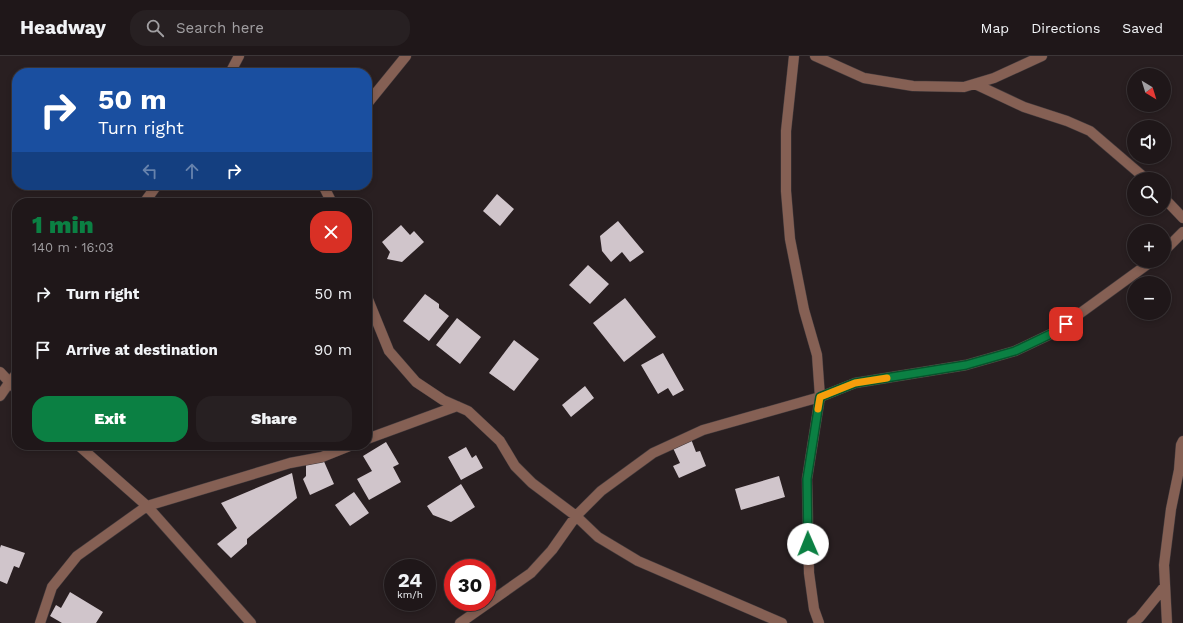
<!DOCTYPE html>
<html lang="en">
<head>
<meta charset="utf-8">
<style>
	:root { --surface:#1f1719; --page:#272022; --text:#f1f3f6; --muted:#a19fa2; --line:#3c3638; --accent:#0b8043 }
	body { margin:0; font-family:"Work Sans",sans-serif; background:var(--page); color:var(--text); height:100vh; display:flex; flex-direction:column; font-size:15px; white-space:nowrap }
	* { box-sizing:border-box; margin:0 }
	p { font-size:13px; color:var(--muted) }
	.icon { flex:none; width:22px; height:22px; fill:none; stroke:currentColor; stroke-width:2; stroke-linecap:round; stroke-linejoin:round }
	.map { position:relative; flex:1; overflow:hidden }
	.sheet { position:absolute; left:12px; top:142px; width:360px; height:252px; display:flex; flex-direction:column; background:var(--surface); border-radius:16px; box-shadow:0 2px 6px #0003,0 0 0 1px var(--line) }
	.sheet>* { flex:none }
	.hud { position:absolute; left:12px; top:12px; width:360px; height:122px; border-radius:16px; box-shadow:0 2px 6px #0003,0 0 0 1px var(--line); background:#1a4fa0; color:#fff; overflow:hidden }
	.needle { width:26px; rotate:142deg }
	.fabs { position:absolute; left:1127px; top:12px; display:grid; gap:8px }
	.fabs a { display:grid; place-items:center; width:44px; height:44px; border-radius:50%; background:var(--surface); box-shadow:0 2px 6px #0003,0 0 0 1px var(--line); font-size:20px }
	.speed { position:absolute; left:384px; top:503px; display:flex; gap:8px; font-size:20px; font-weight:700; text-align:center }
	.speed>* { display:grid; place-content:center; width:52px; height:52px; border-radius:50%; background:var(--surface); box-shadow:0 2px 6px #0003,0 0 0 1px var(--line); line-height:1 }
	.speed small { font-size:10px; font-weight:400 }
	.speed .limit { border:6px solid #d22; background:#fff; color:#111 }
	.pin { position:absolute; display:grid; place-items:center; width:34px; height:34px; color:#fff; margin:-17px; border-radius:8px; box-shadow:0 2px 6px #0006 }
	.me { position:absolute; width:44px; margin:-22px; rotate:359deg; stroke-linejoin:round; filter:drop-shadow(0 0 3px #0008) }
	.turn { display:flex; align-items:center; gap:14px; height:84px; padding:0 20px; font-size:18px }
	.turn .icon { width:52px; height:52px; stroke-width:2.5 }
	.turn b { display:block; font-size:28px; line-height:34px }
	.lanes { display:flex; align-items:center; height:38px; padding:0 20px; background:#0003; justify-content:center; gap:20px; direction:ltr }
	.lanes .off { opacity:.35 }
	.round { display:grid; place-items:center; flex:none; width:42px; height:42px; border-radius:16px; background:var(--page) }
	.overview { display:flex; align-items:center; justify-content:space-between; height:68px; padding:0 20px }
	h1 { font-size:24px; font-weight:800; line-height:30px; color:var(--accent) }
	.button { display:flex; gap:8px; margin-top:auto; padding:8px 20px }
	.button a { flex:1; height:46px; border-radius:16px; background:var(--accent); color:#fff; font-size:16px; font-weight:800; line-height:46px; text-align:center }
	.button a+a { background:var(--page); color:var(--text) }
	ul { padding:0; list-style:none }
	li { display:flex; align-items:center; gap:12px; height:56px; padding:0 20px }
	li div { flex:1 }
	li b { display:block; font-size:15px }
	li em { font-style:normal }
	header { display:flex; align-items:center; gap:24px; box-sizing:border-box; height:56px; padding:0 20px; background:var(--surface); border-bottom:1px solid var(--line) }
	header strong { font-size:19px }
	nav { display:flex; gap:22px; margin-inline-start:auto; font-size:14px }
	.search { width:280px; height:36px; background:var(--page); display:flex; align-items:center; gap:10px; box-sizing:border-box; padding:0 14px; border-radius:16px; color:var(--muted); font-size:15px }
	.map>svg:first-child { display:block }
	.building { fill:#d0c5cb }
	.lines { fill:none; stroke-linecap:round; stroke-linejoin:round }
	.minor-casing { stroke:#453c3e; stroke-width:11 }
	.tertiary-casing { stroke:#453c3e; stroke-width:11 }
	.minor { stroke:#856054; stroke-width:10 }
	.tertiary { stroke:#856054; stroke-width:10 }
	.route-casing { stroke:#07532c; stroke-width:10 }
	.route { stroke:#0b8043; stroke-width:7 }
	.slow { stroke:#f59e0b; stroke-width:7 }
</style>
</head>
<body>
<header>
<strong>Headway</strong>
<div class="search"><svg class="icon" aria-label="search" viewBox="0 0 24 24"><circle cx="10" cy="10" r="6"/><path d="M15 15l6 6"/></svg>Search here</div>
<nav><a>Map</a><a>Directions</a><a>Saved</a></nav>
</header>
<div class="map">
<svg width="1183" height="567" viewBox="0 0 1183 567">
	<rect width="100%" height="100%" fill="#291f21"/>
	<path class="building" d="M497,138L514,153L500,170L483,155Z
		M618,165L644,196L630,206L622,196L611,206L602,195L600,180Z
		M401,169L410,179L414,175L424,186L402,206L387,203L390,196L382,186Z
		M588,209L609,228L590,248L569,229Z
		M425,238L439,248V252L449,260L429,285L403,265Z
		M625,242L656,281L624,306L593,267Z
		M457,262L481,281L460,308L436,289Z
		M514,284L539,303L514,335L489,317Z
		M663,297L684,334L673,340L668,332L658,338L641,309Z
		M585,330L594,342L571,361L562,349Z
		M691,383L696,396L700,395L706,410L679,422L673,410L680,407L673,392Z
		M386,386L399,408L393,411L401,426L369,444L357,423L372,415L363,400Z
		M466,391L472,402L476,399L483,412L461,424L448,401Z
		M322,401L334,428L310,439L303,423L306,420V408Z
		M292,417L297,442L247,483V488L231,502L217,488L237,472L221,447Z
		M779,420L785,441L741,454L735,433Z
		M461,428L475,451L451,466L433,459L427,450Z
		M354,436L369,457L350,470L335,449Z
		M1,489L25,497L19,512L14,510L7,528L0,525V492Z
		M70,536L103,556L96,567H62L50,560L56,549L61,552Z"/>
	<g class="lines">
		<g class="minor-casing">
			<path id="minor" d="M794,0L786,75V135L790,183L804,254L817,299L820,341L807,423L809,517L814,553L819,567
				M815,0L864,22L913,30L964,31L994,22L1042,0
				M975,28L1024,51L1067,65L1090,75L1146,123
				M367,48L406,0
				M323,129L332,147
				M1164,142L1183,162
				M1164,195L1183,176
				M367,241L389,295L416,326L443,344L468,355L500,385L515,410L532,427L576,460L598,481L638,505L782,567
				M0,316L17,334
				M0,340L9,327
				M367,383L457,350
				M78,389L147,450L251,567
				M40,567L52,531L77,500L147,450L290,407L322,401L352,389
				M460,567L531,517L552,494L576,460L601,435L653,397L703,374L820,341L855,327L966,309L1015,295L1053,277L1152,205
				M1132,567L1139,562L1165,530
				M1167,567L1164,509L1171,453L1179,414L1181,389L1183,385"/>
		</g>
		<g class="tertiary-casing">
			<path id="tertiary" d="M230,17L239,0
				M144,147L157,129
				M9,327L17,317"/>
		</g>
		<use href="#minor" class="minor"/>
		<use href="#tertiary" class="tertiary"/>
	</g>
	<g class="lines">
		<g class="route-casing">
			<path id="route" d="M808,488L807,423L820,341L855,327L966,309L1015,295L1053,277L1066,268"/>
		</g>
		<use href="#route" class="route"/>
		<path class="slow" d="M818,353L820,341L855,327L887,322"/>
	</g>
</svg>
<div class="fabs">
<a><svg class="needle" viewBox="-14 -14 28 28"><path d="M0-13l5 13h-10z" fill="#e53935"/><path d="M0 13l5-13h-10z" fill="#a19fa2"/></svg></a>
<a><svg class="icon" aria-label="sound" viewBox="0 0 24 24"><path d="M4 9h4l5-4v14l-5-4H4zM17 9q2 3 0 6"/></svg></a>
<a><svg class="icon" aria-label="search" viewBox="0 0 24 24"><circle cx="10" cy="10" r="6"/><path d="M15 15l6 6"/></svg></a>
<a>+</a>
<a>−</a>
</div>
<div class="speed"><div>24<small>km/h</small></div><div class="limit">30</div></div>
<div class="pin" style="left:1066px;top:268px;background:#d93025"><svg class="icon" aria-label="arrive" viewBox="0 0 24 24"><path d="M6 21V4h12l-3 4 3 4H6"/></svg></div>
<svg class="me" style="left:808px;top:488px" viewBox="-20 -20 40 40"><circle r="19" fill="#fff"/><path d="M0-13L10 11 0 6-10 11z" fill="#0b8043"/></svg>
<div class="hud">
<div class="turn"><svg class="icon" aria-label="right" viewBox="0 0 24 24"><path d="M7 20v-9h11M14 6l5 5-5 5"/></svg><div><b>50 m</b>Turn right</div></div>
<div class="lanes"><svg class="icon off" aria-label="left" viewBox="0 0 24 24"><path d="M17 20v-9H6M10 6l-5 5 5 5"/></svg><svg class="icon off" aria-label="ahead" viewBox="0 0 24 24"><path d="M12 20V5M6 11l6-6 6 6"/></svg><svg class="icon" aria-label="right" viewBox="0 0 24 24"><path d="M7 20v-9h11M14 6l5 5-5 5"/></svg></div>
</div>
<section class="sheet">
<div class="overview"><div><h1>1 min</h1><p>140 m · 16:03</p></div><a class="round" style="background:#d93025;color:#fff"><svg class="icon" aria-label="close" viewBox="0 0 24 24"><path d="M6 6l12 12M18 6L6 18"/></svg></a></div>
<ul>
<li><svg class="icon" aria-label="right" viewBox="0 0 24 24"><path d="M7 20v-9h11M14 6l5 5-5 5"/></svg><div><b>Turn right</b></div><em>50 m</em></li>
<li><svg class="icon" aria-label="arrive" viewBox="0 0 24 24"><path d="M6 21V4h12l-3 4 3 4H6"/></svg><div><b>Arrive at destination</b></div><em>90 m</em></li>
</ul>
<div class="button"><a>Exit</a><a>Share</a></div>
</section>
</div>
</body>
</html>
